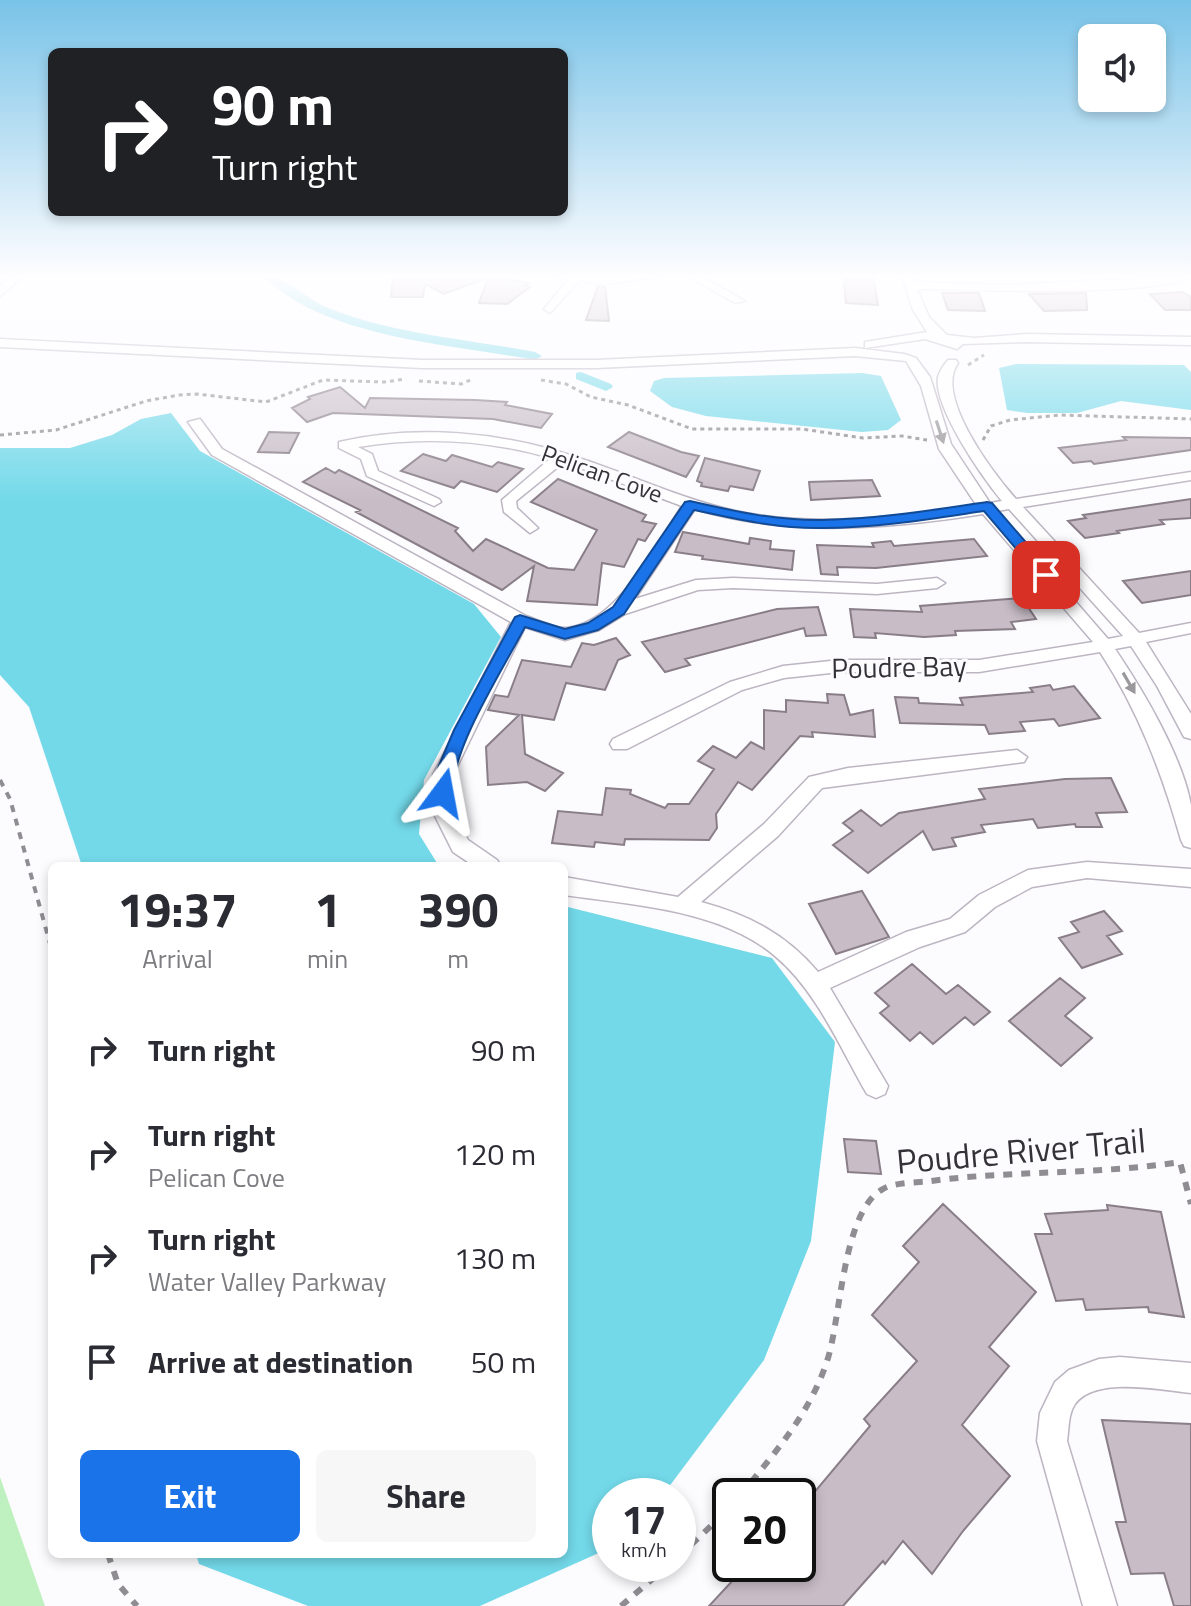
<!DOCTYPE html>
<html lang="en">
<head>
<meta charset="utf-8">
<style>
	:root { --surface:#fff; --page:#f7f7f7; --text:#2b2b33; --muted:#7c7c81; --accent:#1a73e8 }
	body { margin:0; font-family:"Titillium Web",sans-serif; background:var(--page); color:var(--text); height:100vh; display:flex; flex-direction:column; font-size:30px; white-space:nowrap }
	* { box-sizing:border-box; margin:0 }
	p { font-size:26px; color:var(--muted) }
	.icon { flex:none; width:44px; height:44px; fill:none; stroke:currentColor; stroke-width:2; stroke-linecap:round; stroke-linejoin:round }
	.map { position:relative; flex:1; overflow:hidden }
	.side { position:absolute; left:48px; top:862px; width:520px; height:696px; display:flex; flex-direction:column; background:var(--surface); border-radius:12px; box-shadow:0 4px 12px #0003 }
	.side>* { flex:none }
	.banner { position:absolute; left:48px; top:48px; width:520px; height:168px; border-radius:12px; box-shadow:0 4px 12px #0003; background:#202124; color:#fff; overflow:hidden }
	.tools { position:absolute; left:1078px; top:24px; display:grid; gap:16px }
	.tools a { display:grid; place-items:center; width:88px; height:88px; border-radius:12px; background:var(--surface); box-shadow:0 4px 12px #0003; font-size:40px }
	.speed { position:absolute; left:592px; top:1478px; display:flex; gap:16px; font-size:40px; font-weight:700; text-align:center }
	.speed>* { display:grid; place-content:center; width:104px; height:104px; border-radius:50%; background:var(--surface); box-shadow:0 4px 12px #0003; line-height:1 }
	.speed small { font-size:20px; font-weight:400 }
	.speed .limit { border:4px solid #111; border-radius:12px; background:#fff; color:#111 }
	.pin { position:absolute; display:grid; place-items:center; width:68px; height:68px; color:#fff; margin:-34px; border-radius:16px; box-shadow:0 4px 12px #0006 }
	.me { position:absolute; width:88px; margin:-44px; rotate:13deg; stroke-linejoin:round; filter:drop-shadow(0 0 6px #0008) }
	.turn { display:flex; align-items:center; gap:28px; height:168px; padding:0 32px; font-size:36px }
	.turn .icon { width:104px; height:104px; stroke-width:2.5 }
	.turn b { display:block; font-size:56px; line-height:68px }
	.eta { display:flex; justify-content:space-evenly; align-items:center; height:136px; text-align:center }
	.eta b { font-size:48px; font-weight:700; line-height:56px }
	.primary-button { display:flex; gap:16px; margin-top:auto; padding:16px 32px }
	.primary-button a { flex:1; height:92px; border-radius:12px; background:var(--accent); color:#fff; font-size:32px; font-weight:700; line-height:92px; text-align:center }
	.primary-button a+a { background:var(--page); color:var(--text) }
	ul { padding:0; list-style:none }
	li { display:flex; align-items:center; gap:24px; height:104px; padding:0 32px }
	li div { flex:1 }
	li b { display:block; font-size:30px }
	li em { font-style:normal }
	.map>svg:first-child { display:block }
	.green { fill:#bff0bf }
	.water { fill:#73d9e9 }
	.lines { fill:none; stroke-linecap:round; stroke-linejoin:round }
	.canal { fill:#73d9e9; fill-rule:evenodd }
	.building { fill:#c8bdc7; stroke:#897e88; stroke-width:2 }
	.minor-casing { stroke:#bcb5c2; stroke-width:3 }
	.path-far2 { stroke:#8f8d91; stroke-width:3; stroke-dasharray:4 4; stroke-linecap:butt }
	.path-far1 { stroke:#8f8d91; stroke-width:4; stroke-dasharray:7 7; stroke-linecap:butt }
	.path { stroke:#8f8d91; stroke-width:6; stroke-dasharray:9 9; stroke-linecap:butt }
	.minor { fill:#fff; fill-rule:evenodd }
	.oneway { fill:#9a989b }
	.route { fill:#1a73e8; stroke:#114b97; stroke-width:2 }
	.labels { text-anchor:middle; stroke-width:6; stroke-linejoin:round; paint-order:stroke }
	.far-street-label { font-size:24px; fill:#353237; stroke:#fcfbfe }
	.street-label { font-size:28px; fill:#353237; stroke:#fcfbfe }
	.near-street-label { font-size:34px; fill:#353237; stroke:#fcfbfe }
</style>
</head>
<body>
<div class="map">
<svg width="1191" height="1606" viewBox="0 0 1191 1606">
	<rect width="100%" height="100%" fill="#fcfbfe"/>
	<path class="green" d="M0,1477L45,1606H0Z"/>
	<path class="water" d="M1016,364L1184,365L1191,372V410L1121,401L1077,413H1027L1007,410L999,368Z
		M862,373L881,376L901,420L888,430L862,432L706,416L672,407L650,391L654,381L664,378Z
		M171,413L200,451L474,604L501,637L424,780L419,834L437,863L447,866H82L29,707L0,675V448H70L112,435L141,419Z
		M564,906L772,958L835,1042L811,1241L764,1360L662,1496H610V1548L480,1606H308L199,1564L196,1554H564Z"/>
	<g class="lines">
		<path class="canal" d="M263,276C288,276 305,299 328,308C393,334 467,339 535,352L542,356L535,360C451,344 327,339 263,276Z
			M581,372L611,384L613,387L606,391L576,379V373Z"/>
	</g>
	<path class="building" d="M393,276H487V278L444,294L425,284L423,297H391Z
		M489,276L529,283L525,286L530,287L507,304L479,303Z
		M846,276H873L878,305L846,303L844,282H847Z
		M598,286L605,287L609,321L586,320Z
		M1183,292L1191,297V310H1165L1150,294Z
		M942,293H979L985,311L948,310Z
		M1086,293L1087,310L1044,311L1029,294Z
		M340,387L365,408L370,398L475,400L507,402L505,405L552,414L541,428L493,419L333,413L307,422L292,408L310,399L308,397Z
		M269,432L299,433L289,453L258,452Z
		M629,432L681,452L699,456L686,477L608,447Z
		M1123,437L1191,438V450L1094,464L1091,461L1073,463L1059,448L1126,440Z
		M423,454L446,461L452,455L492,467L498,462L523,469L497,492L461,481L454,488L401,471Z
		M705,458L760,471L753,490L730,486L728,491L701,486L702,483L697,481Z
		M326,468L335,473L339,470L458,528L455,531L473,551L486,539L548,568L574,570L597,530L531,502L558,479L646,515L642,521L656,524L645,541L638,539L624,567L602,563L597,605L527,601L534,566L502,590L356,512L360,510L303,482Z
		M872,480L880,496L811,500L809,482Z
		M1191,499V518L1160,520L1164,524L1117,531L1119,533L1085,538L1068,521L1086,518L1083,515Z
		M683,532L749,544L750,538L771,541L770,549L794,551L792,570L702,559L703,556L675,552Z
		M974,539L987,556L876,568L837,567L838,575L821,574L817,545L874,547L872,543L891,541L894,546Z
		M1191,571V595L1142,603L1123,581Z
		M1022,598L1036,619L1011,622L1015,629L955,631L956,635L924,637L875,633L876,638L854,637L850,609L922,612L920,606Z
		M818,607L826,635L806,636L804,628L685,659L690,665L665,672L642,642L777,609Z
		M616,638L630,655L618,660L605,690L566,683L554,720L522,715L525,754L563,773L545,791L527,782L488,785L486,747L519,715L488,710L495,695L508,697L522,660L571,667L582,643L594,645Z
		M1050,685L1053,690L1074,686L1100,718L1059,726L1054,719L1020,722L1025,731L989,734L985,725L900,723L895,697L918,698L919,703L963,705L960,698L1033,692L1030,688Z
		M827,694L844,695L850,715L873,710L875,737L812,732L813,737L800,736L752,790L738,782L716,814L717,828L709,840L625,839L624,845L595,842L594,847L552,843L558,811L602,815L606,788L631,790L630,794L665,808L668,804H689L714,769L698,761L713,746L736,758L751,742L764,749V710L786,712V700L828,703Z
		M1111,778L1127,812L1096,813L1102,827H1076L1075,824L1038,828L1033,819L981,825L985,832L952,838L956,846L933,850L923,831L868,873L833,845L853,831L843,823L861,810L881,826L899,813L985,799L979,789L1065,779Z
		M862,891L889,937L836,954L809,904Z
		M1104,911L1122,931L1107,936L1122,954L1082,968L1059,938L1079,932L1071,922Z
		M912,964L946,994L958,985L990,1012L974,1025L965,1017L933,1044L920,1032L910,1041L880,1013L889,1006L875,993Z
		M1060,978L1085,998L1065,1016L1092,1038L1061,1066L1009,1021Z
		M844,1139L876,1141L881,1174L848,1172Z
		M943,1204L1036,1292L989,1347L1009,1366L962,1425L1010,1476L963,1531L932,1574L903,1541L885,1564L883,1561L843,1606H709L748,1564H798V1487L808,1500L870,1426L864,1419L917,1361L872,1315L919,1262L903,1246Z
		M1107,1205L1161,1212L1184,1317L1149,1312L1148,1307L1086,1310L1083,1299L1056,1301L1035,1234H1052L1045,1214L1108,1210Z
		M1102,1420L1191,1424V1606H1174L1164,1573L1131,1574L1116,1522H1126Z"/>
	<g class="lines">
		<g class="minor-casing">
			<path id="minor" d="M11,276H23L0,296V287Z
				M555,276H663L607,284L579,281L550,313L544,309L568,280Z
				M687,276H701L745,301L735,303Z
				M902,276H914L915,282L1005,285L1191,276C1165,297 962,290 917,289L929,317L947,335L974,338L1027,334L1191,337V345L1027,342L963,344L957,349L925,339L865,348V342L927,332L913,310Z
				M0,339L422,360H596L855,348L904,354L916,358L930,377L951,444L990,503L1002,501C983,478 933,407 938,377C940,370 943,366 948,360H956L958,363C934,396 993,473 1016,499L1191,472V480L1023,507L1139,633L1191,623V633L1146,642L1191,714V739L1184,737L1157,686L1131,646L1115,649C1143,690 1182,756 1191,805C1191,818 1191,834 1191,848L1184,846L1181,840C1162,773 1138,710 1100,652L979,672H840L784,678L742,690L627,749H613L610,744L613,739L730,682L783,666L840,660H979L1093,642L983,514C888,529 788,537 695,509L635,599L696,580L733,578L877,584L937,578L945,583L937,588L877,594L733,588L698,590L625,614L599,630L565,640L525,627L453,775V812L468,840L497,860L501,866H474L453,852L433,812V775L511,622L212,455L188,422L200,419L222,449L526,616C538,620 555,629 567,628C618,623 656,544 682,506L564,462L516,501L517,508L538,528L530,533L504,512L502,500L551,458C489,440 422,436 358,447L372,454L378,471L439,499L441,502L434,506L367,476L361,459L339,448V442C417,424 503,432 579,458C631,475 681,499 735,511C814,528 897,517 977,506L939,449L921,386L906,361L855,356L596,368H422L0,347ZM1009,509L1123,636L1108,639L997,511Z
				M1017,750L1027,757L1024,762L822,788L778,836L701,902C749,915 786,934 818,972L906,932L950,919L979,895L1028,870L1087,862L1191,869V887L1087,878L1032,887L995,907L965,932L920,947L830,988L888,1086L885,1094L876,1098L867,1094C840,1048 817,991 775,956C720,909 632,905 564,895V877L678,897L764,824L809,777L848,768Z
				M1120,1357L1191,1363V1393C1160,1390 1096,1376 1075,1404C1068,1414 1069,1429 1067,1441L1117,1606H1083L1037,1441L1040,1413L1055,1382L1069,1370L1099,1359Z"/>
		</g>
		<path class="path-far2" d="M968,365L984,355
			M541,380L566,384L591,397L628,405L692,429H802L863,438L902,436L927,440
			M419,381L461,384L473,379
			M0,435L56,430L146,401L179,395L197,394L266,402L323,380L384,382L406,379
			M983,440L991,426L1010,420L1060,415L1191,419"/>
		<path class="path-far1" d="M0,780L10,799L52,951"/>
		<path class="path" d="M740,1496C775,1452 811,1413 828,1358C841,1316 843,1210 883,1189C895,1182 917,1183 931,1181C1014,1170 1097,1175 1180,1162L1191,1204
			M108,1554L118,1584L137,1606
			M678,1557L730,1508
			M621,1606L670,1564"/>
		<use href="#minor" class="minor"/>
	</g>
	<defs><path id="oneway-solid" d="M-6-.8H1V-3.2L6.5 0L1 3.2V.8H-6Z" transform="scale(2)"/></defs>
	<g class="oneway">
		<use href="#oneway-solid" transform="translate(940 432) rotate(72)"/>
		<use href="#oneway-solid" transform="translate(1129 683) rotate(60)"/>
	</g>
	<linearGradient id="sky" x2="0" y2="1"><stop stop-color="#79c3e8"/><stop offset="0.55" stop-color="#fefdff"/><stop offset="1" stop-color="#fefdff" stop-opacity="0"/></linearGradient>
	<rect width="1191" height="501" fill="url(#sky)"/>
	<path class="route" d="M690,501C733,511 778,521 823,520C878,519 933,510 987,502L992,503L1054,575L1046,579L1041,578L984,511C930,519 877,528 823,528C780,529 735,519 694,510L624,614L598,630L565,639L525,627C502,671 453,746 452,793L443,800L437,798L435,775L454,730L515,617L520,615L565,629L588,623L613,607L685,502Z"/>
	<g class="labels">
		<g class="far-street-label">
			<text transform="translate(602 474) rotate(20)" y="8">Pelican Cove</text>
		</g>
		<g class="street-label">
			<text transform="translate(899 667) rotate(-1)" y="10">Poudre Bay</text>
		</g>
		<g class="near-street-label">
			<text transform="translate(1021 1151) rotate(-5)" y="12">Poudre River Trail</text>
		</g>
	</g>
</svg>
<div class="tools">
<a><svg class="icon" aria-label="sound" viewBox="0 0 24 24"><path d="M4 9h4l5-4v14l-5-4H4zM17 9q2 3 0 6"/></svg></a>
</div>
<div class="speed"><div>17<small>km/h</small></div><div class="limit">20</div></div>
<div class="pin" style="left:1046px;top:575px;background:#d93025"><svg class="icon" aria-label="arrive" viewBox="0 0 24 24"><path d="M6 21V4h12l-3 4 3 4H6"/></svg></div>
<svg class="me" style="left:443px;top:793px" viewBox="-20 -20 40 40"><path d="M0-17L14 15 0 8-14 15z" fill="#1a73e8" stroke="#fff" stroke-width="4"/></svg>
<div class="banner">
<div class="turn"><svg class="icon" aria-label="right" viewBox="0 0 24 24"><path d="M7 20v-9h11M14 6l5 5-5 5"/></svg><div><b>90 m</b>Turn right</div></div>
</div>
<section class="side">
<div class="eta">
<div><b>19:37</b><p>Arrival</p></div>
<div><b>1</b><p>min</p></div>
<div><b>390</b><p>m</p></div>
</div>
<ul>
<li><svg class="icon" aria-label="right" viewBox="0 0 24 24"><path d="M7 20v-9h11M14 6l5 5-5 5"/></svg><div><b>Turn right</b></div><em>90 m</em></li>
<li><svg class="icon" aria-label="right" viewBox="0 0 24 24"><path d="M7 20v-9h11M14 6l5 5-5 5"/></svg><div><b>Turn right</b><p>Pelican Cove</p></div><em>120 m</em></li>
<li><svg class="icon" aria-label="right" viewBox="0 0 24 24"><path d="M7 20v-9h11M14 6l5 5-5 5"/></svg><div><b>Turn right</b><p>Water Valley Parkway</p></div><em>130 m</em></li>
<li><svg class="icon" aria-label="arrive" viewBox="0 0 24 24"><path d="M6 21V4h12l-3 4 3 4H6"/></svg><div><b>Arrive at destination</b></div><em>50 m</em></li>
</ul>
<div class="primary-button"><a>Exit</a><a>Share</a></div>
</section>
</div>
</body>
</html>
